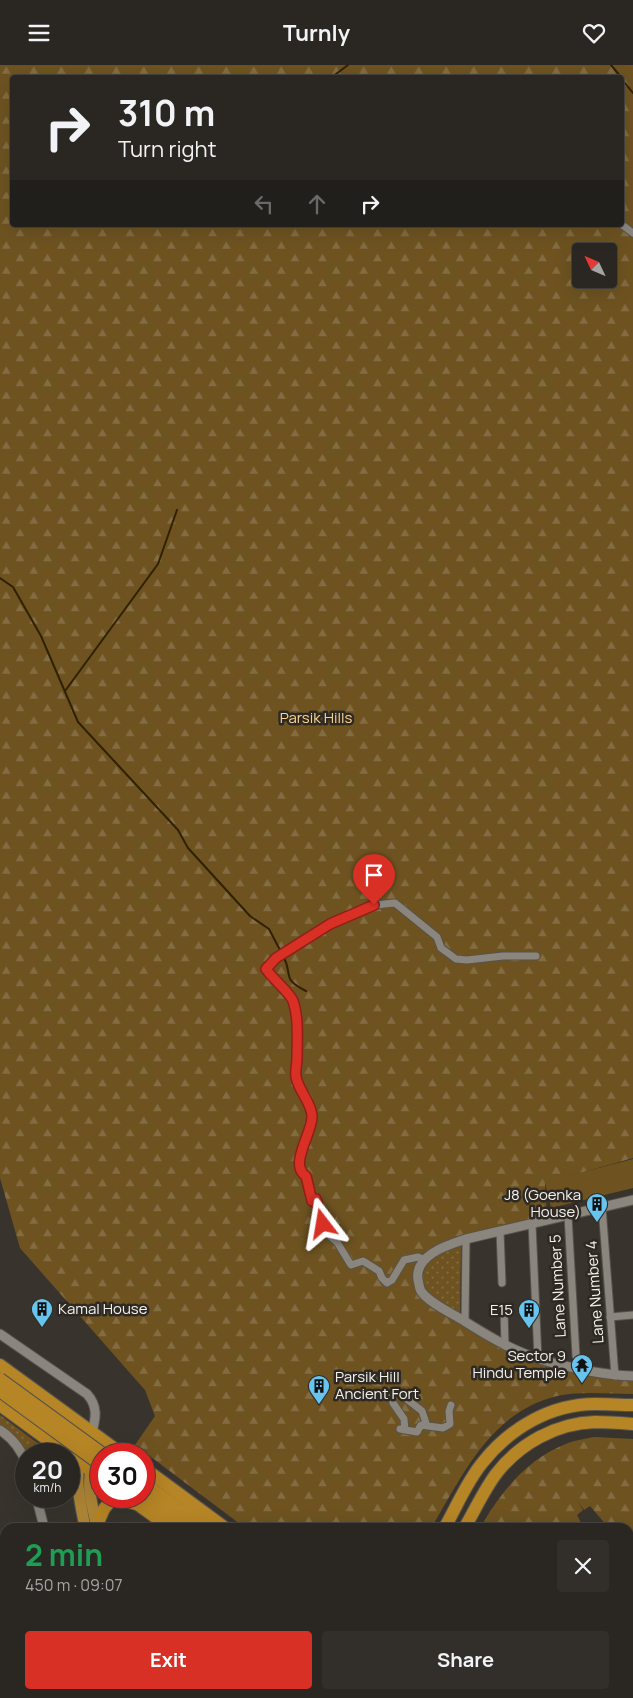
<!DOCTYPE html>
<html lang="en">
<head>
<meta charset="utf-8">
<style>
	:root { --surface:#2a2722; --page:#322f2a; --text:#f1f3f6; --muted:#a5a5a5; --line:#464440; --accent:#d93025 }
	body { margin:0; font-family:Manrope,sans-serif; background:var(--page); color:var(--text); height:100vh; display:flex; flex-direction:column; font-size:19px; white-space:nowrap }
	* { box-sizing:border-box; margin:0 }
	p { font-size:16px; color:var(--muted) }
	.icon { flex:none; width:28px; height:28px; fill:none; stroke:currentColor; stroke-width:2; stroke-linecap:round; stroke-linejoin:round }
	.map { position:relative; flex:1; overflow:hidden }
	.panel { position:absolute; left:0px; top:1458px; width:634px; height:176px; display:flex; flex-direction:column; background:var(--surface); border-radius:15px 15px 0 0; box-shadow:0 5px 20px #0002,0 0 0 1px var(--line) }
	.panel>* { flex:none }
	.banner { position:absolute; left:10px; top:10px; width:614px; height:152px; border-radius:5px; box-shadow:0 5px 20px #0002,0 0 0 1px var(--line); background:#2a2722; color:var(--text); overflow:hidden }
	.needle { width:32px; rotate:314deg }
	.controls { position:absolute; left:572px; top:178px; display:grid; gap:10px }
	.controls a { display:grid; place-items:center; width:45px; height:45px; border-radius:5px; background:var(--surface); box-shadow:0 5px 20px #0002,0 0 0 1px var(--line); font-size:25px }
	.speed { position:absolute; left:15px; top:1378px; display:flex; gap:10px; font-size:25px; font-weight:700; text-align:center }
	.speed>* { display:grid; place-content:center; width:65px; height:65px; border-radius:50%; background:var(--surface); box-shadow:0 5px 20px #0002,0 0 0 1px var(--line); line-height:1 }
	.speed small { font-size:12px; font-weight:400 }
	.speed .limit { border:8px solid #d22; background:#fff; color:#111 }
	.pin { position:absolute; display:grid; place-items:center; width:42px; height:42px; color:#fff; margin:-51px -21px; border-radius:50% 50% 50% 0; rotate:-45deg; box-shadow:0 0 5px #0007 }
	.pin .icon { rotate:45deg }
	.me { position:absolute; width:55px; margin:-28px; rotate:346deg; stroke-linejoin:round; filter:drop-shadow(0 0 4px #0008) }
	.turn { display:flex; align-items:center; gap:18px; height:105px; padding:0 25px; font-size:22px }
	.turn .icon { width:65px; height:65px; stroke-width:2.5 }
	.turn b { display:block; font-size:35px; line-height:42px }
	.lanes { display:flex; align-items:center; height:48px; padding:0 25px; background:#0003; justify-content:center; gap:25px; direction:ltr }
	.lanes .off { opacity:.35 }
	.round { display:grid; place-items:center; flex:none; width:52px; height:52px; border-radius:5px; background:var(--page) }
	.head { display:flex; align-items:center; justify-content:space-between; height:85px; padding:0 25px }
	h1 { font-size:30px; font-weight:700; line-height:38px; color:#1e9e55 }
	.action { display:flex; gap:10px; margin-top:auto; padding:10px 25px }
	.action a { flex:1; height:58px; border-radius:5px; background:var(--accent); color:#fff; font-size:20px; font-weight:700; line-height:58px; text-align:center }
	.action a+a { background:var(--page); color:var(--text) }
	header { display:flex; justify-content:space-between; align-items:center; height:65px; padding:0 25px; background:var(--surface); font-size:22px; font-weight:700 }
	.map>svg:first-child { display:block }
	.grass { fill:url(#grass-dots) }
	.forest { fill:url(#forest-firs); fill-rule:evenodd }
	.garden { fill:#6e5321 }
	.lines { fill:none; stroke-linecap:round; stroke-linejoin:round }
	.stream { stroke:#322100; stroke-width:2 }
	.minor-casing { stroke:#56534d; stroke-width:9 }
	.tertiary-casing { stroke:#56534d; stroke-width:11 }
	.trunk-casing { stroke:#56534d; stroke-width:13 }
	.motorway-casing { stroke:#56534d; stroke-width:14 }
	.minor { stroke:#8a857d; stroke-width:7 }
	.tertiary { stroke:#8a857d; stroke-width:9 }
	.trunk { stroke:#ad8536; stroke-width:11 }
	.motorway { stroke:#b68525; stroke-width:12 }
	.motorway-bridge-casing { stroke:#56534d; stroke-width:14; stroke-linecap:butt }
	.motorway-bridge { stroke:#b68525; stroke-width:12 }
	.route-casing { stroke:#8d1f18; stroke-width:12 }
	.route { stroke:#d93025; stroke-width:9 }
	.labels { text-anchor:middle; stroke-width:5; stroke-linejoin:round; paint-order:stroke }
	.park-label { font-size:15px; fill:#fcd390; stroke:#2e2a23 }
	.poi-label { font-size:15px; fill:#f4f2ed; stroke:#2e2a23; text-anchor:end }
	.street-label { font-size:15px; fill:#f4f2ed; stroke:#2e2a23 }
</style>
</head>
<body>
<header><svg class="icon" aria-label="menu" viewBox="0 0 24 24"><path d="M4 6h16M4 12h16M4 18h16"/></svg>Turnly<svg class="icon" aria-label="heart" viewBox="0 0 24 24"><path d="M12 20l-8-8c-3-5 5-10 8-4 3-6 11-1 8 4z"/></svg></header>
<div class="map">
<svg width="633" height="1633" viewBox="0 0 633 1633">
	<defs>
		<pattern id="grass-dots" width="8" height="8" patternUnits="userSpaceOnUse" patternTransform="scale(1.25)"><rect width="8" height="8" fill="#6e5321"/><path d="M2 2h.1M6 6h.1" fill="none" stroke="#836c42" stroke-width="1.8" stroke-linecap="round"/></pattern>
		<pattern id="forest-firs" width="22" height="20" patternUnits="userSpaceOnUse" patternTransform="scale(1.25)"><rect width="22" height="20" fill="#6e5321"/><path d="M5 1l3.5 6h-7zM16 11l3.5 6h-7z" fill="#836c42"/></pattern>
	</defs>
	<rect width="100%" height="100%" fill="#38342d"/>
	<path class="grass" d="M461,1181L460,1248L439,1236L423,1223C420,1193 435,1188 461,1181Z
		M0,1350L52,1389H26L7,1365L0,1360Z
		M362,1629H432L433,1630L432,1633H365Z"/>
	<path class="forest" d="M0,0H633V1093L545,1118L547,1152C513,1159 450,1167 424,1190C419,1194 417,1201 415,1207L427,1224L466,1261L538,1297L575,1308L633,1310V1329C608,1329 582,1326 557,1331C491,1347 463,1409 432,1462H244L135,1380L155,1351L145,1325L20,1183L0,1113ZM12,12H621V160H12ZM581,186H609V214H581Z
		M594,1372L633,1374V1490L629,1486V1462H608L590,1441L584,1445L577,1435L583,1445L577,1450L583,1462H487L484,1456C505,1422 529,1393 568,1378C576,1375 585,1374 594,1372Z
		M629,1540L633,1547V1633H557L556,1629H629Z"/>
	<path class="garden" d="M633,1094V1123L551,1143L545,1117Z"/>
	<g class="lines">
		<path class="stream" d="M611,0L621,12
			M332,12L348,0
			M621,13L633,28
			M0,513L13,522L41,571L78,657L178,765L188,783L250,851L269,864L281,887
			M65,626L158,499L177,445
			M283,891C294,910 280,913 306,926"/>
		<g class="minor-casing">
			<path id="minor" d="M621,159L633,168
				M602,1142L615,1311
				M568,1151L576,1291
				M532,1159L538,1293
				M500,1166L502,1218
				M424,1195L418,1192L404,1195L392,1215L387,1218L382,1213L379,1206L363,1196L351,1200L337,1177L330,1171L323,1159L316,1134L312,1136L306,1111C288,1100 313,1067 312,1051C311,1036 299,1027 296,1012C295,1006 297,999 297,993C297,977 299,951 293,936C290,928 272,912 266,904C282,883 346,850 372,841C379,839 387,839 395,838L437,872L441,883L456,894L467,895L503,891H536
				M504,1245L505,1281
				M610,1252L633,1250
				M465,1257L466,1174
				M404,1332L422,1346L427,1361
				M393,1338L404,1354L405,1365
				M400,1364L417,1367L421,1360L443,1363L450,1359L449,1346L451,1340
				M0,1506L5,1526
				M0,1561L5,1560
				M0,1614L5,1613
				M45,1629L47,1633
				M68,1629L69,1633
				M210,1629L214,1633
				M359,1629L362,1633
				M438,1629L442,1633
				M493,1629L496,1633
				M542,1629L543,1633
				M29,1631L36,1629
				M134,1633L137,1629
				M319,1633L325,1629"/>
		</g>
		<g class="tertiary-casing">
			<path id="tertiary" d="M633,1135L466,1174C448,1180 414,1190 418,1215C419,1218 419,1223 421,1226C428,1237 449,1247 461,1254C486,1270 511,1285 539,1294C570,1303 601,1310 633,1311
				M0,1269L87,1329C98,1341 96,1353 92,1367
				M0,1365C12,1373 21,1384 26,1398
				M36,1431L44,1462
				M0,1478L5,1477"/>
		</g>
		<g class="trunk-casing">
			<path id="trunk" d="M82,1390C73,1411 81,1441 85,1462
				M93,1400C85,1419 93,1443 97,1462
				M242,1629L245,1633
				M256,1629L259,1633"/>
		</g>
		<g class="motorway-casing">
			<path id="motorway" d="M0,1300L122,1389
				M0,1340L67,1389
				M69,1390L101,1413
				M144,1403L224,1462
				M144,1418L204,1462
				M144,1431L187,1462
				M130,1434L169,1462
				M96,1462L104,1444L111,1435L120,1434L136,1439
				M445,1462C457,1441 467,1416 483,1397C510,1363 551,1339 595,1339C607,1339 620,1340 633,1340
				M465,1462C475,1445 484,1425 496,1409C519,1379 556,1358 595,1357C607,1357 620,1358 633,1359"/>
		</g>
		<use href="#minor" class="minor"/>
		<use href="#tertiary" class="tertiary"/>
		<use href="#trunk" class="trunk"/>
		<use href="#motorway" class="motorway"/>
		<g class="motorway-bridge-casing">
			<path id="motorway-bridge" d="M0,1314L103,1389
				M0,1326L101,1400"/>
		</g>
		<use href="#motorway-bridge" class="motorway-bridge"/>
	</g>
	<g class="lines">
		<g class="route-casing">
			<path id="route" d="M323,1159L316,1134L312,1136L306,1111C288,1100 313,1067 312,1051C311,1036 299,1027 296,1012C295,1006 297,999 297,993C297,976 299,953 293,936C290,928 272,913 266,904L276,893L330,859L374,840"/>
		</g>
		<use href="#route" class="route"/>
	</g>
	<defs>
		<g id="building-pin" transform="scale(1.125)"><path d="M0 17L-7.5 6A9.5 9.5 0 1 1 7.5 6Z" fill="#66c4ef" stroke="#2e2a23"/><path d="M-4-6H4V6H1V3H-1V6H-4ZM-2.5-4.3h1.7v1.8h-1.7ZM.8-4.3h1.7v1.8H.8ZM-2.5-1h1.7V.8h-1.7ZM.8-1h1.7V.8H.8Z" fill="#111"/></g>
		<g id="temple-pin" transform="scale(1.125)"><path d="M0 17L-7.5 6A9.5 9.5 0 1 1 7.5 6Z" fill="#66c4ef" stroke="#2e2a23"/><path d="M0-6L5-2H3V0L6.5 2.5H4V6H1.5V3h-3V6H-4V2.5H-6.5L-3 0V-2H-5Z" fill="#111"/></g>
	</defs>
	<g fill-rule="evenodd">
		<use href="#building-pin" x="597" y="1139"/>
		<use href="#building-pin" x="42" y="1244"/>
		<use href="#building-pin" x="529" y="1245"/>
		<use href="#temple-pin" x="582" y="1300"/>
		<use href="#building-pin" x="319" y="1321"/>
	</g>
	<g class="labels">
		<g class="park-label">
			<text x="316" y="658">Parsik Hills</text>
		</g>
		<g class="poi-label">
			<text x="581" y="1135">J8 (Goenka<tspan x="581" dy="17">House)</tspan></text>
			<text x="58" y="1249" text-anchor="start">Kamal House</text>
			<text x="513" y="1250">E15</text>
			<text x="566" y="1296">Sector 9<tspan x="566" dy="17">Hindu Temple</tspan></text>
			<text x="335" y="1317" text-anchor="start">Parsik Hill<tspan x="335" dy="17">Ancient Fort</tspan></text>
		</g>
		<g class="street-label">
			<text transform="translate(558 1221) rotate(-93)" y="5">Lane Number 5</text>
			<text transform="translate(595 1227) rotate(-94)" y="5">Lane Number 4</text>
		</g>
	</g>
</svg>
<div class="controls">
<a><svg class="needle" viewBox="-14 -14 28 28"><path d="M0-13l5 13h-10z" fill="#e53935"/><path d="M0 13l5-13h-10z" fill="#a5a5a5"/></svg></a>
</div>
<div class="speed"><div>20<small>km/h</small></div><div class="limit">30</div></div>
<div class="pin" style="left:374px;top:840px;background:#d93025"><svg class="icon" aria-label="arrive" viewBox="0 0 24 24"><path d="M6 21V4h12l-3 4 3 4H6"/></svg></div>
<svg class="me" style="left:323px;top:1159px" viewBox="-20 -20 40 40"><path d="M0-17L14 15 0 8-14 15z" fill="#d93025" stroke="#fff" stroke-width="4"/></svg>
<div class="banner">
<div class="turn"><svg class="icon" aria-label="right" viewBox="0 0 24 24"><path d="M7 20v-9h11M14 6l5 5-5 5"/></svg><div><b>310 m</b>Turn right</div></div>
<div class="lanes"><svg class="icon off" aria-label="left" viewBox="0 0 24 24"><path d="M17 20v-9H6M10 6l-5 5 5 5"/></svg><svg class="icon off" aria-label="ahead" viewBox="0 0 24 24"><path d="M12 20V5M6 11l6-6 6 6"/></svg><svg class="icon" aria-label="right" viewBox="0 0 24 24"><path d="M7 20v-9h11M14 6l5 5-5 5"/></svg></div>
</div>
<section class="panel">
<div class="head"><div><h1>2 min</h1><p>450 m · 09:07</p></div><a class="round"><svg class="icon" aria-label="close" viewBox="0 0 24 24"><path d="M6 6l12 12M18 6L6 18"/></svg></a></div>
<div class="action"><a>Exit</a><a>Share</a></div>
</section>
</div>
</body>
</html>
